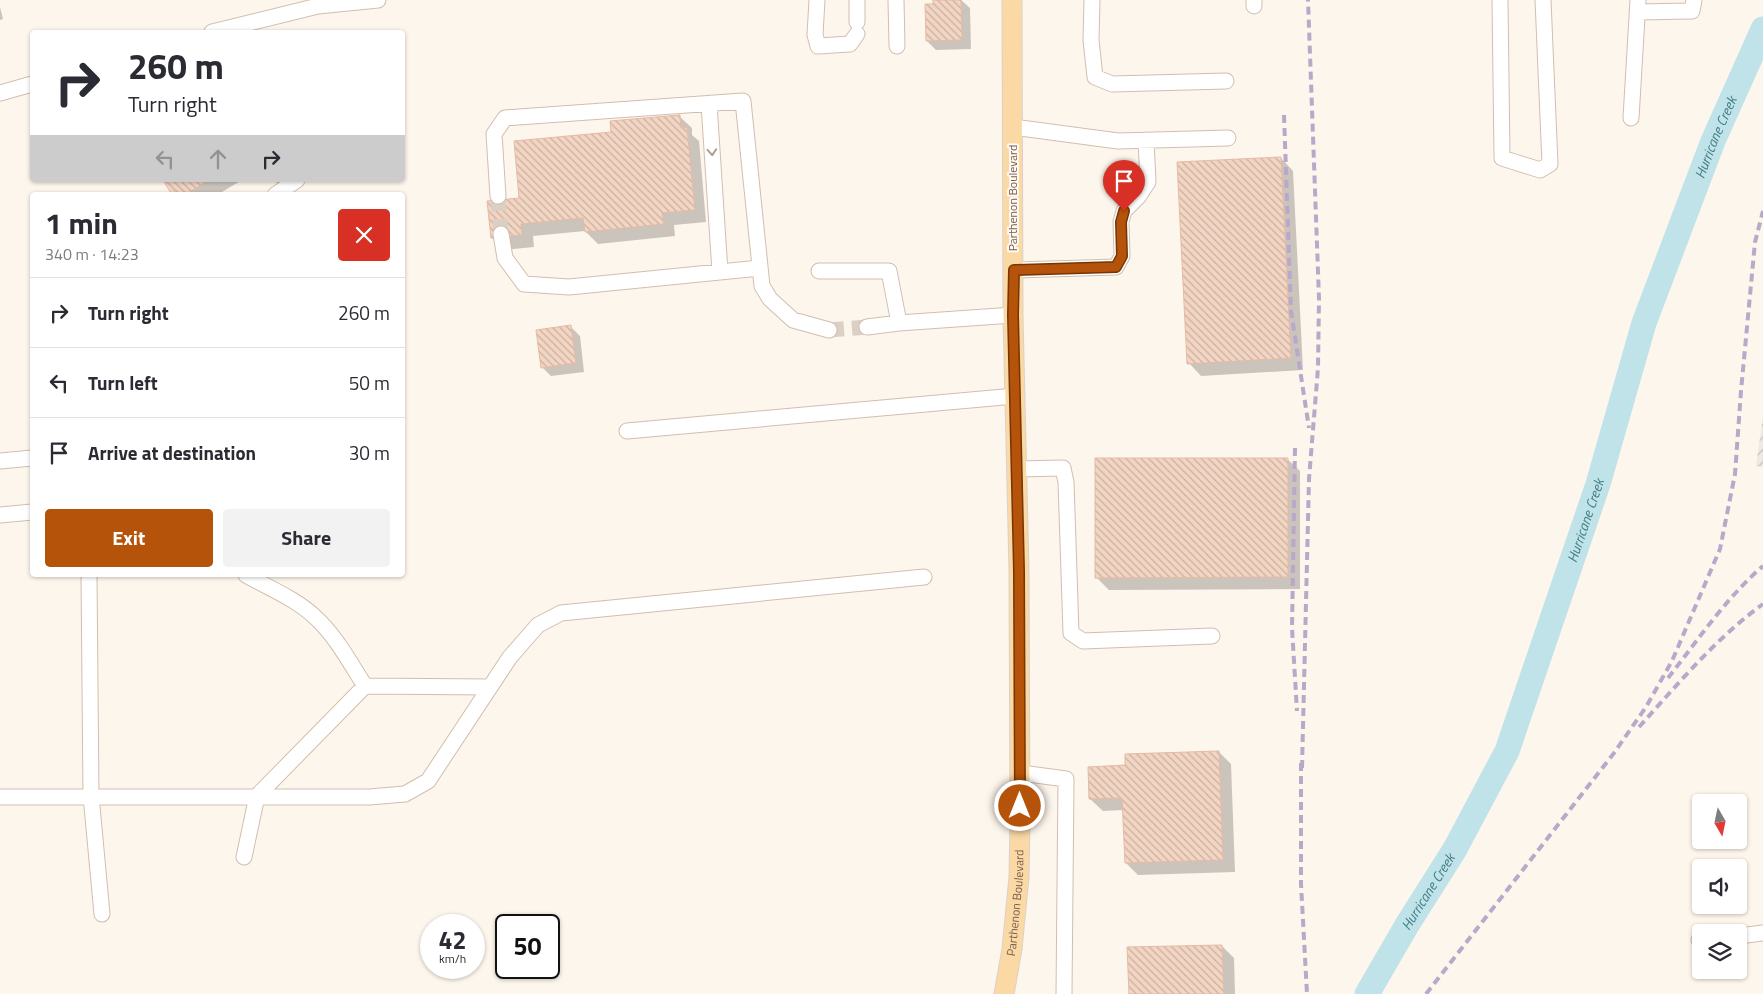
<!DOCTYPE html>
<html lang="en">
<head>
<meta charset="utf-8">
<style>
	:root { --surface:#fff; --page:#f2f2f3; --text:#2b2b33; --muted:#7c7c81; --line:#e1e1e2; --accent:#b45309 }
	body { margin:0; font-family:"Titillium Web",sans-serif; background:var(--page); color:var(--text); height:100vh; display:flex; flex-direction:column; font-size:19px; white-space:nowrap }
	* { box-sizing:border-box; margin:0 }
	p { font-size:16px; color:var(--muted) }
	.icon { flex:none; width:28px; height:28px; fill:none; stroke:currentColor; stroke-width:2; stroke-linecap:round; stroke-linejoin:round }
	.map { position:relative; flex:1; overflow:hidden }
	.details { position:absolute; left:30px; top:192px; width:375px; height:385px; display:flex; flex-direction:column; background:var(--surface); border-radius:5px; box-shadow:0 1px 4px #0004 }
	.details>* { flex:none }
	.hud { position:absolute; left:30px; top:30px; width:375px; height:152px; border-radius:5px; box-shadow:0 1px 4px #0004; background:#fff; color:var(--text); overflow:hidden }
	.needle { width:32px; rotate:171deg }
	.controls { position:absolute; left:1692px; top:794px; display:grid; gap:10px }
	.controls a { display:grid; place-items:center; width:55px; height:55px; border-radius:5px; background:var(--surface); box-shadow:0 1px 4px #0004; font-size:25px }
	.speed { position:absolute; left:420px; top:914px; display:flex; gap:10px; font-size:25px; font-weight:700; text-align:center }
	.speed>* { display:grid; place-content:center; width:65px; height:65px; border-radius:50%; background:var(--surface); box-shadow:0 1px 4px #0004; line-height:1 }
	.speed small { font-size:12px; font-weight:400 }
	.speed .limit { border:2px solid #111; border-radius:8px; background:#fff; color:#111 }
	.pin { position:absolute; display:grid; place-items:center; width:42px; height:42px; color:#fff; margin:-51px -21px; border-radius:50% 50% 50% 0; rotate:-45deg; box-shadow:0 0 5px #0007 }
	.pin .icon { rotate:45deg }
	.me { position:absolute; width:55px; margin:-28px; rotate:0deg; stroke-linejoin:round; filter:drop-shadow(0 0 4px #0008) }
	.turn { display:flex; align-items:center; gap:18px; height:105px; padding:0 15px; font-size:22px }
	.turn .icon { width:65px; height:65px; stroke-width:2.5 }
	.turn b { display:block; font-size:35px; line-height:42px }
	.lanes { display:flex; align-items:center; height:48px; padding:0 15px; background:#0003; justify-content:center; gap:25px; direction:ltr }
	.lanes .off { opacity:.35 }
	.round { display:grid; place-items:center; flex:none; width:52px; height:52px; border-radius:5px; background:var(--page) }
	.headline { display:flex; align-items:center; justify-content:space-between; height:85px; padding:0 15px }
	h1 { font-size:30px; font-weight:700; line-height:38px }
	.primary-button { display:flex; gap:10px; margin-top:auto; padding:10px 15px }
	.primary-button a { flex:1; height:58px; border-radius:5px; background:var(--accent); color:#fff; font-size:20px; font-weight:700; line-height:58px; text-align:center }
	.primary-button a+a { background:var(--page); color:var(--text) }
	ul { padding:0; list-style:none }
	li { display:flex; align-items:center; gap:15px; height:70px; padding:0 15px; border-top:1px solid var(--line) }
	li div { flex:1 }
	li b { display:block; font-size:19px }
	li em { font-style:normal }
	.map>svg:first-child { display:block }
	.industrial { fill:url(#industrial-furrows) }
	.shadow { fill:#0003 }
	.lines { fill:none; stroke-linecap:round; stroke-linejoin:round }
	.river { stroke:#bfe3e8; stroke-width:25 }
	.building { fill:url(#building-back-hatch); stroke:#e6bba3 }
	.minor-tunnel { stroke:#dcd0c4; stroke-width:15; stroke-dasharray:15 8; stroke-linecap:butt }
	.minor-casing { stroke:#d1beb0; stroke-width:17 }
	.major-casing { stroke:#dad1cd; stroke-width:21 }
	.minor { stroke:#fff; stroke-width:15 }
	.major { stroke:#fbd9a5; stroke-width:19 }
	.rail { stroke:#b9a8c9; stroke-width:4; stroke-dasharray:8 5; stroke-linecap:butt }
	.oneway { stroke:#af9d94 }
	.route-casing { stroke:#753606; stroke-width:12 }
	.route { stroke:#b45309; stroke-width:9 }
	.labels { text-anchor:middle; stroke-width:4; stroke-linejoin:round; paint-order:stroke }
	.street-label { font-size:12px; fill:#7a5c4d; stroke:#fffaf3 }
	.water-label { font-size:14px; font-style:italic; fill:#437c86; stroke:#fffaf3 }
</style>
</head>
<body>
<div class="map">
<svg width="1763" height="994" viewBox="0 0 1763 994">
	<defs>
		<pattern id="industrial-furrows" width="10" height="10" patternUnits="userSpaceOnUse" patternTransform="scale(1.25)"><rect width="10" height="10" fill="#efe9e4"/><path d="M-1 1l2-2M0 10L10 0M9 11l2-2" fill="none" stroke="#c7c0bb"/></pattern>
		<pattern id="building-back-hatch" width="6" height="6" patternUnits="userSpaceOnUse" patternTransform="scale(1.25)"><rect width="6" height="6" fill="#f3d5c3"/><path d="M-1 5l2 2M0 0l6 6M5-1l2 2" fill="none" stroke="#cab0a1"/></pattern>
	</defs>
	<rect width="100%" height="100%" fill="#fdf6ec"/>
	<path class="industrial" d="M1763,416V467L1756,466Z"/>
	<path class="shadow" d="M934,0H961L970,8L971,49L936,50L927,41Z
		M0,7L3,19L0,20Z
		M679,116L692,128V135L699,141L706,222L674,225L675,236L598,244L585,231L533,236L534,247L504,250L492,238L521,199L613,133Z
		M1281,158L1293,171L1303,370L1201,376L1189,363Z
		M165,180H242L217,195H174Z
		M274,180H288L279,185Z
		M570,326L580,336L584,372L551,376L542,367Z
		M1287,459L1300,471V589L1109,590L1096,577Z
		M1219,752L1231,764L1235,872L1138,875L1126,863L1124,810L1103,811L1090,799L1127,766Z
		M1222,946L1234,958L1235,994H1130Z"/>
	<g class="lines">
		<path class="river" id="s1" d="M1367,994L1407,925L1455,849L1507,751L1598,484L1644,323L1713,141L1763,29"/>
	</g>
	<path class="building" d="M933,0H961L962,40L926,41L925,4H933Z
		M680,115L681,128L687,127L695,210L662,213L664,224L585,232L583,218L521,224L522,235L491,238L487,201L519,198L514,141L611,132L610,121Z
		M1281,157L1291,358L1187,364L1177,162Z
		M163,180H209L185,195H172Z
		M571,325L576,363L541,368L536,330Z
		M1095,458H1288V577L1095,578Z
		M1219,751L1223,860L1125,863L1122,798L1089,799L1088,767L1125,765V754Z
		M1222,945L1224,994H1129L1127,947Z"/>
	<g class="lines">
		<path class="minor-tunnel" d="M498,196L501,234
			M829,330L867,327"/>
		<g class="minor-casing">
			<path id="minor" d="M817,0L815,35L818,46L850,44L857,34
				M857,0V22
				M896,0L897,46
				M1092,0L1091,40L1095,77L1112,84L1226,81
				M1500,0L1502,158L1540,170L1550,164L1543,0
				M1254,6V0
				M1637,12L1692,11L1694,0
				M212,32L318,6L378,0
				M0,93L32,84
				M709,104L720,272
				M1631,118L1638,0
				M1013,127L1118,141L1228,138
				M275,195L297,180
				M498,196L494,134L505,118L743,101L762,286L770,299L793,320L829,330
				M501,234L505,258L524,284L569,287L760,268
				M1014,270L1116,267L1122,256L1121,222L1124,211L1138,197L1148,182L1146,140
				M819,271H889L899,323L1013,315
				M867,327L899,323
				M627,431L1015,396
				M0,461L32,458
				M1016,469L1063,468L1066,482L1071,633L1083,641L1212,636
				M0,515L32,512
				M89,575L91,796L102,914
				M246,575C269,588 296,599 315,617C336,636 350,663 365,686
				M1021,773L1066,779L1064,994
				M0,797H369L405,794L428,781L510,657L538,625L561,613L924,577
				M244,857L257,796L365,686L490,687
				M1739,936L1763,933
				M1699,940H1701"/>
		</g>
		<g class="major-casing">
			<g id="major">
				<path id="s2" d="M1004,994L1012,949L1019,877L1020,821L1019,571L1013,315L1012,0"/>
			</g>
		</g>
		<use href="#minor" class="minor"/>
		<use href="#major" class="major"/>
		<path class="rail" d="M1284,115L1291,311L1309,428
			M1295,448L1292,628L1297,711
			M1668,678C1698,640 1726,598 1763,566
			M1639,727C1678,684 1715,639 1763,604
			M1301,763V884L1307,994
			M1302,768L1309,479L1318,368L1319,299L1308,0
			M1426,994L1614,753L1646,707L1672,661L1720,549L1735,474L1741,391L1755,242L1763,211"/>
	</g>
	<defs><path id="oneway-chevron" d="M-2-3.5L2.5 0L-2 3.5" fill="none" stroke-width="1.6" stroke-linecap="round" stroke-linejoin="round" transform="scale(1.25)"/></defs>
	<use class="oneway" href="#oneway-chevron" transform="translate(712 152) rotate(86)"/>
	<g class="lines">
		<g class="route-casing">
			<path id="route" d="M1020,806L1019,571L1013,315L1014,270L1116,267L1122,256L1121,222L1124,211"/>
		</g>
		<use href="#route" class="route"/>
	</g>
	<g class="labels">
		<g class="street-label">
			<text transform="translate(1013 198) rotate(-90)" y="4">Parthenon Boulevard</text>
			<text dy="4" stroke="none"><textPath href="#s2" startOffset="92">Parthenon Boulevard</textPath></text>
		</g>
		<g class="water-label">
			<text dy="5" stroke="none"><textPath href="#s1" startOffset="929">Hurricane Creek</textPath></text>
			<text dy="5" stroke="none"><textPath href="#s1" startOffset="524">Hurricane Creek</textPath></text>
			<text dy="5" stroke="none"><textPath href="#s1" startOffset="119">Hurricane Creek</textPath></text>
		</g>
	</g>
</svg>
<div class="controls">
<a><svg class="needle" viewBox="-14 -14 28 28"><path d="M0-13l5 13h-10z" fill="#e53935"/><path d="M0 13l5-13h-10z" fill="#7c7c81"/></svg></a>
<a><svg class="icon" aria-label="sound" viewBox="0 0 24 24"><path d="M4 9h4l5-4v14l-5-4H4zM17 9q2 3 0 6"/></svg></a>
<a><svg class="icon" aria-label="layers" viewBox="0 0 24 24"><path d="M12 4l9 5-9 5-9-5zM3 14l9 5 9-5"/></svg></a>
</div>
<div class="speed"><div>42<small>km/h</small></div><div class="limit">50</div></div>
<div class="pin" style="left:1124px;top:211px;background:#d93025"><svg class="icon" aria-label="arrive" viewBox="0 0 24 24"><path d="M6 21V4h12l-3 4 3 4H6"/></svg></div>
<svg class="me" style="left:1020px;top:806px" viewBox="-20 -20 40 40"><circle r="17" fill="#b45309" stroke="#fff" stroke-width="3"/><path d="M0-11L8 9 0 5-8 9z" fill="#fff"/></svg>
<div class="hud">
<div class="turn"><svg class="icon" aria-label="right" viewBox="0 0 24 24"><path d="M7 20v-9h11M14 6l5 5-5 5"/></svg><div><b>260 m</b>Turn right</div></div>
<div class="lanes"><svg class="icon off" aria-label="left" viewBox="0 0 24 24"><path d="M17 20v-9H6M10 6l-5 5 5 5"/></svg><svg class="icon off" aria-label="ahead" viewBox="0 0 24 24"><path d="M12 20V5M6 11l6-6 6 6"/></svg><svg class="icon" aria-label="right" viewBox="0 0 24 24"><path d="M7 20v-9h11M14 6l5 5-5 5"/></svg></div>
</div>
<section class="details">
<div class="headline"><div><h1>1 min</h1><p>340 m · 14:23</p></div><a class="round" style="background:#d93025;color:#fff"><svg class="icon" aria-label="close" viewBox="0 0 24 24"><path d="M6 6l12 12M18 6L6 18"/></svg></a></div>
<ul>
<li><svg class="icon" aria-label="right" viewBox="0 0 24 24"><path d="M7 20v-9h11M14 6l5 5-5 5"/></svg><div><b>Turn right</b></div><em>260 m</em></li>
<li><svg class="icon" aria-label="left" viewBox="0 0 24 24"><path d="M17 20v-9H6M10 6l-5 5 5 5"/></svg><div><b>Turn left</b></div><em>50 m</em></li>
<li><svg class="icon" aria-label="arrive" viewBox="0 0 24 24"><path d="M6 21V4h12l-3 4 3 4H6"/></svg><div><b>Arrive at destination</b></div><em>30 m</em></li>
</ul>
<div class="primary-button"><a>Exit</a><a>Share</a></div>
</section>
</div>
</body>
</html>
